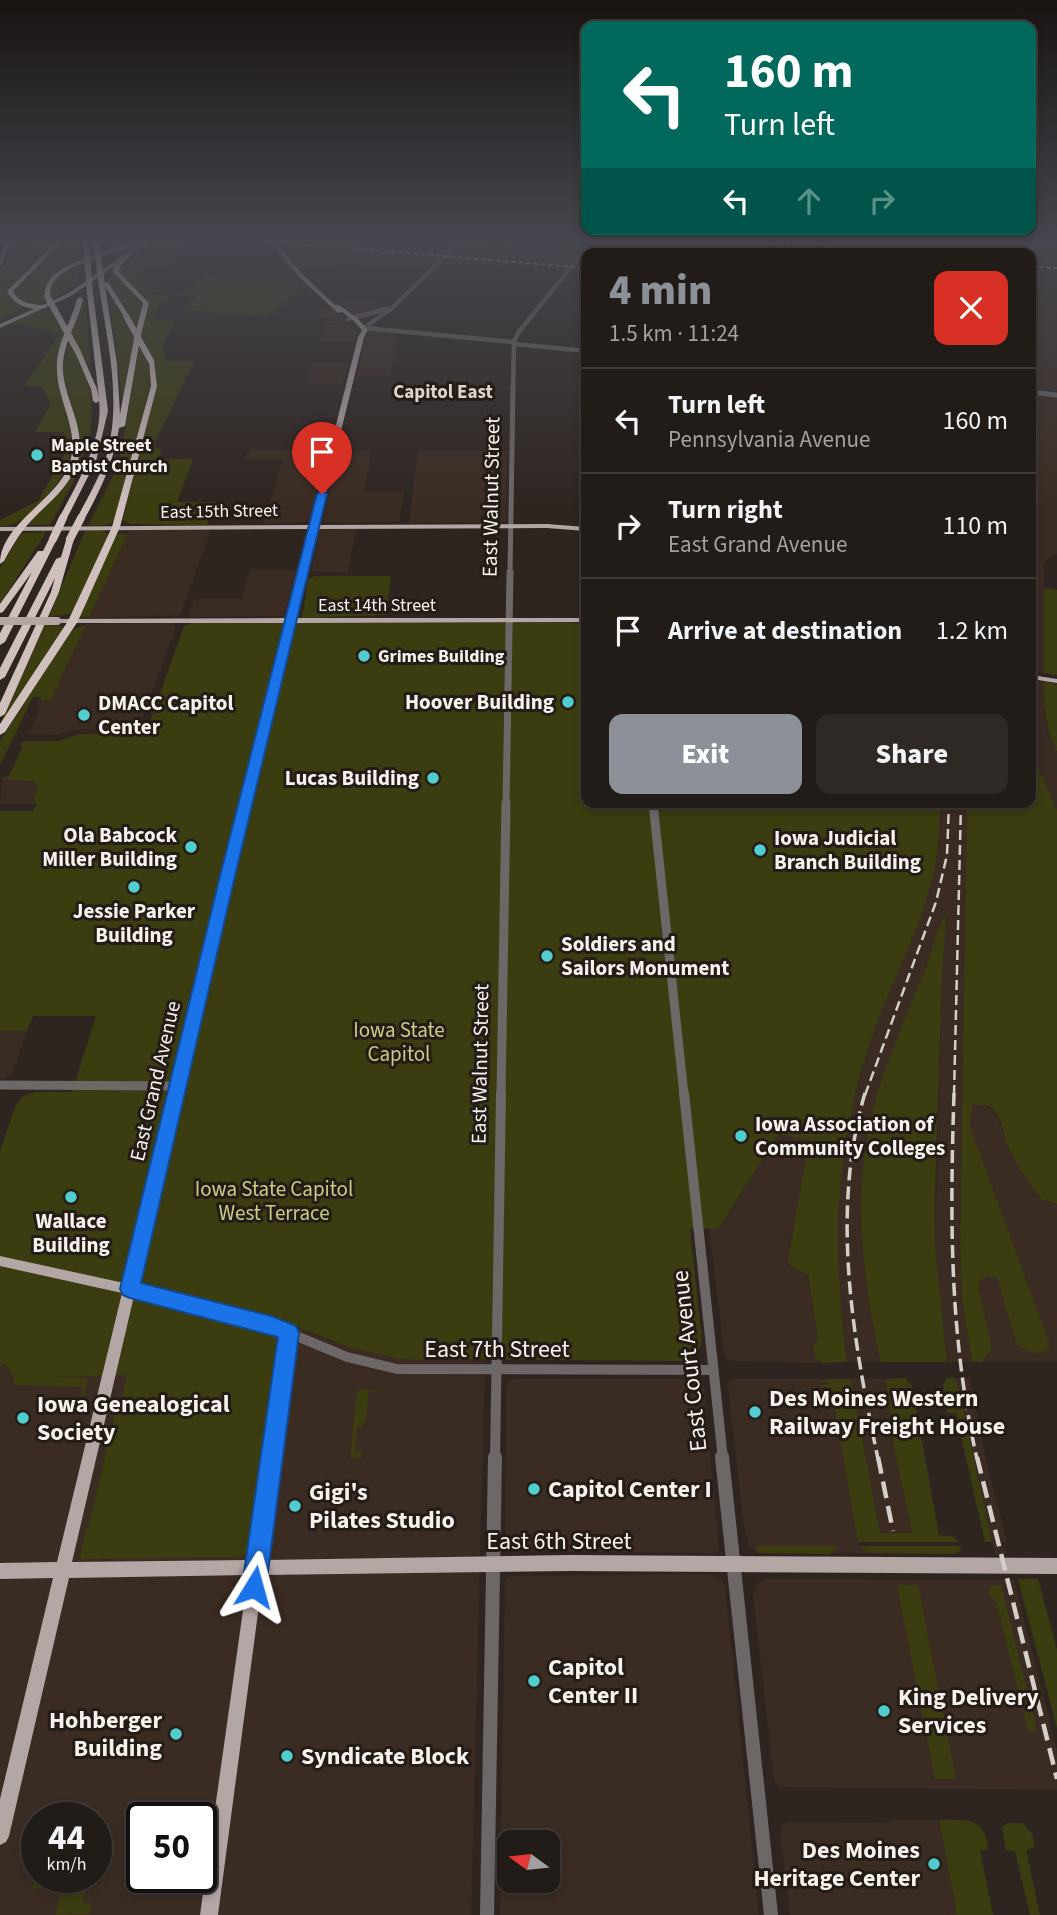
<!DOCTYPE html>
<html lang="en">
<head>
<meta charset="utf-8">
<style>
	:root { --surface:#221c18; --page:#2e2925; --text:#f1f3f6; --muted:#a2a1a2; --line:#3f3a37; --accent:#8c9099 }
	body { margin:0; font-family:"Source Sans 3",sans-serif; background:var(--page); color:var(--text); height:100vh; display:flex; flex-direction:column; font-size:26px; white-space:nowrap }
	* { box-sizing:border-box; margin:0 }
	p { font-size:23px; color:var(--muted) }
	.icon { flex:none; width:38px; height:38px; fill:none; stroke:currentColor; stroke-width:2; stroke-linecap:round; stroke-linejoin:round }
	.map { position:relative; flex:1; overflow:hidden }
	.panel { position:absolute; left:581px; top:248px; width:455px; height:560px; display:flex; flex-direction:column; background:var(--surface); border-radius:14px; box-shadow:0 4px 10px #0003,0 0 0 2px var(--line) }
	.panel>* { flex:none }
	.guide { position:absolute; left:581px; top:21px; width:455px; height:214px; border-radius:14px; box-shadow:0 4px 10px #0003,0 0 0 2px var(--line); background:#00695c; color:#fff; overflow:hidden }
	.needle { width:46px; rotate:285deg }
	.controls { position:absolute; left:497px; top:1830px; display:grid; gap:14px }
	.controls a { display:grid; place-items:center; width:63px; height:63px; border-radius:14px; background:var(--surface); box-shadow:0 4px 10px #0003,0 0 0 2px var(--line); font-size:35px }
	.speed { position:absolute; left:21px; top:1802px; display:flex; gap:14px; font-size:35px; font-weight:700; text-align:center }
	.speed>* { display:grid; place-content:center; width:91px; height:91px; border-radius:50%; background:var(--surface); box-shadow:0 4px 10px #0003,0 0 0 2px var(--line); line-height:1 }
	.speed small { font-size:18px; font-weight:400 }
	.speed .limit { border:4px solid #111; border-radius:10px; background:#fff; color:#111 }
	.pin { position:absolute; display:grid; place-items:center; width:60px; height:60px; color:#fff; margin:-72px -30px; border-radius:50% 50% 50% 0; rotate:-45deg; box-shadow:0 0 7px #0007 }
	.pin .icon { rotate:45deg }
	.me { position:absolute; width:77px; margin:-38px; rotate:8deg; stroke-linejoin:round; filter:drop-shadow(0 0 5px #0008) }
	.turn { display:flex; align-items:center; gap:24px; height:147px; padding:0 28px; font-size:32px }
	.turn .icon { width:91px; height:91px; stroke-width:2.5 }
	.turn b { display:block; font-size:49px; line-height:60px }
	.lanes { display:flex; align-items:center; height:66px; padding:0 28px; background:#0003; justify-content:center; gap:35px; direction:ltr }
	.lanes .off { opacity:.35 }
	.round { display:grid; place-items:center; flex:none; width:74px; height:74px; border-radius:14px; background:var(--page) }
	.overview { display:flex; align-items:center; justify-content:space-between; height:119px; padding:0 28px }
	h1 { font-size:42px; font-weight:800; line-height:52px; color:var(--accent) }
	.cta { display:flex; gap:14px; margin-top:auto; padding:14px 28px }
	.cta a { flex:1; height:80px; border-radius:14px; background:var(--accent); color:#fff; font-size:28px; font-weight:800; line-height:80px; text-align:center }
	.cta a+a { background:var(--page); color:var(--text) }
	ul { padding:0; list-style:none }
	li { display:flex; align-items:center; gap:21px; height:105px; padding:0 28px; border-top:2px solid var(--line) }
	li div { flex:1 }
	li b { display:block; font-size:26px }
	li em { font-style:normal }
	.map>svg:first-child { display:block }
	.built { fill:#3b2c23; fill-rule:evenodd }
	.green { fill:#3c3c11 }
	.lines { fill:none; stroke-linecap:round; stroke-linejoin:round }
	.minor-far5 { stroke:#6d6767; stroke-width:4.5 }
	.minor-far4 { stroke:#6d6767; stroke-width:5 }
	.minor-far3 { stroke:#6d6767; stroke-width:7 }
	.minor-far2 { stroke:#6d6767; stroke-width:9 }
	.minor-far1 { stroke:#6d6767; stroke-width:10 }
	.minor { stroke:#6d6767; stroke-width:14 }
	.major { fill:#b3a7a6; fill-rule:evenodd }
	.highway { fill:#cfc0be; fill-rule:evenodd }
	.rail-far3 { stroke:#d5cfcb; stroke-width:2; stroke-dasharray:5 2.5; stroke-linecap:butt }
	.rail-far2 { stroke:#d5cfcb; stroke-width:2.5; stroke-dasharray:10 5; stroke-linecap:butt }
	.rail-far1 { stroke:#d5cfcb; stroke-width:3.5; stroke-dasharray:13 6; stroke-linecap:butt }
	.rail { stroke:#d5cfcb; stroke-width:4.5; stroke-dasharray:17 8; stroke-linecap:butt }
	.major-bridge { stroke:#b3a7a6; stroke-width:8 }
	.highway-bridge-far1 { stroke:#cfc0be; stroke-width:6 }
	.highway-bridge { stroke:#cfc0be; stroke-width:8 }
	.route { fill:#1a73e8; stroke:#114b97; stroke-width:2 }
	.poi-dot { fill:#52cdcd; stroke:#241c17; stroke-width:2.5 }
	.labels { text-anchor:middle; stroke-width:6; stroke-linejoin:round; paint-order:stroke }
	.far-poi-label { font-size:18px; font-weight:bold; fill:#f8f2ee; stroke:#241c17; text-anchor:start }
	.far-street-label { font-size:18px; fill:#f8f2ee; stroke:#241c17 }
	.far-neighbourhood-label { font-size:19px; font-weight:bold; fill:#dfd3cc; stroke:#241c17 }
	.street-label { font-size:21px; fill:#f8f2ee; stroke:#241c17 }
	.poi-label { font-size:21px; font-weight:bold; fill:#f8f2ee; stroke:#241c17; text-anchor:start }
	.park-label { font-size:21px; fill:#c9cc84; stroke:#241c17 }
	.near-street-label { font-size:24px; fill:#f8f2ee; stroke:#241c17 }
	.near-poi-label { font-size:24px; font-weight:bold; fill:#f8f2ee; stroke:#241c17; text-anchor:start }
</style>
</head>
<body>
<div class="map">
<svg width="1057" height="1915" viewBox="0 0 1057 1915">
	<rect width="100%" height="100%" fill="#2e2520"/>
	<path class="built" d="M153,241H175L199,243L154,271L118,268L123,262Z
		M278,241H290L388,250L360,274L311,269L304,273L277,243Z
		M467,241H486L519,244L507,257L456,252Z
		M598,241H716L707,254H587Z
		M531,243L558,245L580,249L569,262L516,259Z
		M392,250L443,254L426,271L374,266Z
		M447,257L503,264L488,279L433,271Z
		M1031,270L1057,271V391L1031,388Z
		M338,297L393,302L387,307L354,315L335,300Z
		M332,306L355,328V341H320L325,325H341L327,323L331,318L315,316L327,307Z
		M368,331H398L390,377L356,376Z
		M313,363H349L342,383H307Z
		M1031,394L1057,397V554L1048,558L1044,565V673L1031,671Z
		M250,450H327L308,522L263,524L283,459H243Z
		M372,450L364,491H404L399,522L323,523L338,452Z
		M418,451H508L506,522L409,523Z
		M356,529L348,573L311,571L320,530Z
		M129,530H211L180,615L88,618Z
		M250,570H296L284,616L188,617L194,599H241Z
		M171,623L176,627L139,727L69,730L59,735L24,734L30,731L41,708L37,706L40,699L55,700L52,698L86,624Z
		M1031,681L1044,682V716L1049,737L1057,752V810L1031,753Z
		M2,779H48L37,804H0Z
		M940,803H967L960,1247L962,1299L972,1362H947L935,1245L942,978L946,919L943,918L926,967L888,1063L864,1167L863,1218L867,1278L881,1362H847L837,1271L839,1178L847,1124L875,1027L914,932L934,870L939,846Z
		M0,1031H27L12,1074L4,1079H0Z
		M979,1104L993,1109L998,1117L1008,1148L1038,1196L1048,1203L1057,1204V1362H982L988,1357L979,1282L988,1276L997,1278L1018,1345L1049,1342L970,1126L972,1107Z
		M779,1134L809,1139L797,1215L789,1245L807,1275L819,1342L818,1361L822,1363L731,1361L726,1358L724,1352L709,1228H720Z
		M281,1321L330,1341L389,1357L485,1361L471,1915H0V1365L9,1368L15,1377L127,1375L122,1397L118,1402L88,1529L85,1533L103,1561L106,1558L243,1556L251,1550L255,1529L252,1523ZM37,1818H96V1878H37ZM142,1818H201V1878H142Z
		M956,1378H970L986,1461L1007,1542L1000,1543L1006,1554H995L974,1466Z
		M515,1379H693L701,1382L704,1386L719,1550L714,1553L507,1551L505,1546L506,1390L508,1381Z
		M736,1379H825L820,1385L831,1387L859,1546L869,1553H762L750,1548L744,1527L728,1389L730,1381Z
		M851,1379H886L894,1448L912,1533L880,1534Z
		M709,1574L721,1578L725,1586L759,1915H500L505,1580L511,1576ZM509,1843H548V1881H509Z
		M767,1579L1014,1580L1057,1750V1790L779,1787L774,1779L753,1594L757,1584Z
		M893,1820H939L957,1915H790L780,1833L783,1824L789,1822L889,1823Z"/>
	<path class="green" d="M44,241H57L8,288L10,298L24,309L0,319V274L5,258L15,257Z
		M62,241H79L81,261C66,268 47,274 43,292L47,301L34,306L17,299L13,291Z
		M902,241H990L993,249L1002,253L892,254Z
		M1057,243V266H1031V254H1026L1041,246Z
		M81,263L78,282L52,299L48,287L58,275Z
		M113,268L143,305L137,329L110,285L108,272Z
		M118,268L146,270L143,273H148L135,277L146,279L142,282L163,284L150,294L171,296L157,309V320H176L162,345L166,361H194L153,447L162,450L158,459H193L177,502H215L207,525L131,524L123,520L156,381L154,361L141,335C157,283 136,300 118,268Z
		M206,276L302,282L309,287L302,288L268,317L183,309L198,297L177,295Z
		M109,296L135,335L123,397H122Z
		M81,300H85L91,370L71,335Z
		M50,307L66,335C62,344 58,352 57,361C56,372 59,383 62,393C74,438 79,463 44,499C29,515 24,523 0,527V520L38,501L67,450L56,448L65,432H35L51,404L41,386H24L61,333L11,323Z
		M69,341C75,353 85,367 88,380C102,434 75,481 50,525H28L61,489L78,452L80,437L62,370Z
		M139,342L149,366L150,386L115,521L107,525L88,526L113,476L122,449Z
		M102,530L109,535L73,613L49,617L85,531Z
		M46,532L0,604V568L19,536L25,533Z
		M124,533V535L128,533L89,617H79L117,534Z
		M315,576H391L386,615L302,618L308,579Z
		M1044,588L1057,590V675L1044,673Z
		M192,623H586V803H940C940,825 939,846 935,867C924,922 895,974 876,1026C834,1144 831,1240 847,1362L822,1363L814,1355V1344L818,1341L808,1275L791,1266L788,1260L809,1140L779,1134L719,1228L690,1229L702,1341C700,1352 695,1356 685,1361L400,1359L349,1347L281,1321L252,1523C257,1532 255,1546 248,1554L234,1557L80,1559L85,1533L88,1528L118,1402L122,1397L127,1375L42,1377L88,1378L81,1409H71L79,1407L83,1387L14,1385V1376L5,1365H0V1151L16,1105L23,1096L36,1092H72L96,1016H33L27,1031H0V811H33L37,804L32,801H38L33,800L39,787L33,781L2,779L9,776L23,746L19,744L25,741H59L80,734L146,733L184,626Z
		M45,625L61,626L63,629L0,724Z
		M86,625L57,686L62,687L56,688L52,697L55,700H42L40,697H33L0,765V741L72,629Z
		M1044,682L1057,684V752C1045,729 1044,708 1044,682Z
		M1031,753L1057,810V1204L1042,1200C1030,1185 1018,1167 1009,1149C1003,1137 1003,1118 993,1109C987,1104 979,1104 972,1106L970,1126L1049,1342L1048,1351L1035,1353L1017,1345L997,1278L988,1276L979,1282V1290L992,1349L982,1362H972L962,1299L960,1247L967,803H1031Z
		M944,917L946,919L942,978L935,1198V1245L947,1362H881C863,1285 853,1195 871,1118C883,1067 905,1019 924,972C932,954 935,934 944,917Z
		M905,1378L912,1386L939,1535L952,1536L960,1542H858L831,1388L821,1387L820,1385L831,1383L820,1382L825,1379H851L880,1533H912L894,1448L886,1379Z
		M947,1378H956L992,1542H985L956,1413H947L943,1385Z
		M410,1389L369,1391L366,1421L357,1429L355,1452H362L361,1458H350L357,1390Z
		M755,1546H838V1548L830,1554L762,1553H758Z
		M859,1546H961L960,1551L954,1554L869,1553Z
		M1018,1579H1038L1057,1650V1728Z
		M897,1585H918L956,1779H935Z
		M991,1585H1001L1037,1731H1028L998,1609L994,1608L998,1603L988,1595Z
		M939,1820C965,1820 985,1816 988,1849L980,1851L993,1915H949L957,1914Z
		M1007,1823H1023L1032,1834L1035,1847L1026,1850L1040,1915H1030L1015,1851L1006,1850L1002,1827Z
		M56,1878H85L84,1881H87L83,1903H92L89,1914L56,1915L61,1889H32L34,1881H55Z"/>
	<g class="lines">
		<path class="minor-far5" d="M714,254L722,241
			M348,319L387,309
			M364,328L391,309L461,241
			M365,328L514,342
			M515,344L586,351
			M513,389L514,342L518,333L592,241"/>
		<path class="minor-far4" d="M1031,392L1057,395
			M510,573L513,387"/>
		<path class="minor-far3" d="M506,805L510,572"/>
		<path class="minor-far2" d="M653,803L684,1095
			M0,1085L177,1086
			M501,1095L506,803"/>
		<path class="minor-far1" d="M684,1093L723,1459
			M289,1333L347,1357L397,1369L712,1370
			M495,1459L501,1093"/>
		<path class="minor" d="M722,1457L771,1915
			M487,1915L495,1457"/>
		<path class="major" d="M6,241H10L2,265L0,266V258Z
			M145,241H151L71,296L0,328V324L67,294Z
			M270,241H275L303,275L335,305H339L357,318L368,330L364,337L318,525L547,524L586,527V531L547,528L317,529L295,618H586V622L294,623L231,880L137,1285L271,1319L294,1329L296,1333L266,1560L570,1555L1057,1558V1574L570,1571L263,1575L218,1915H200L248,1575L69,1578L9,1836L6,1842L0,1845V1799L53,1578L0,1579V1563L57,1562L122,1293L0,1266V1256L124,1283L221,880L286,623H57L53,621L57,619L287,618L310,529L0,531V527L311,525L358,337L362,330L353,320L342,312L338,313L299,277ZM134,1296L269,1330L282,1336L250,1560L72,1562Z
			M1031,675L1057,679V683L1031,679Z"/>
		<path class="highway" d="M57,241H63L13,291C21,307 34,302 47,307C32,312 14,306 7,291Z
			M82,241H88L90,257L134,241H142C121,253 62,263 52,285C51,287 50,294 50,296L45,297C43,275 66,266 85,259Z
			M126,254L131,255L120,266L119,272L149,303L140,339L125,426L119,428C114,461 101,489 85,518L81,520L77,518C88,497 100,477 107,454C122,399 107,340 99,286L104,285V282H108L129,316L124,317L105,286L117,364L120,414L134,339L143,303L113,272L115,265Z
			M90,291L93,293L108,411L96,461L67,518L63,520L59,518C76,486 104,439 99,401L96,403L93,401L91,389L75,352L78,350L81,352L97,389L99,398L87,293Z
			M80,297L83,299C78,323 61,346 63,372C66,404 89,433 76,467C66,492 41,508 24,529C16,539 10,550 4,561L0,564C0,524 56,501 69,465C81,432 58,403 57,371C55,346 71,323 77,299Z
			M149,360L154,361L157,386L120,527L78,621L5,732L0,735V724L68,621L112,527L151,386Z
			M50,537L57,539L5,642L0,645V633L32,572L3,612L0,613V604L38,551H43Z
			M67,537L74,539L59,592L5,714L0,717V703L51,592L55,578L5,677L0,680V668L56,559L61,557Z"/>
		<path class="rail-far3" d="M264,241L586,268
			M787,241L789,254
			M810,241L850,254
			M1005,241L1008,254
			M1029,249L1057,242
			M755,254L779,241
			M1031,267L1057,268"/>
		<path class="rail-far2" d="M865,1095L936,902L947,855L949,803
			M954,1095L961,803"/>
		<path class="rail-far1" d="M865,1093C830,1213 853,1339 878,1459
			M954,1093C950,1219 949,1335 977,1459"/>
		<path class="rail" d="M878,1457L893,1531
			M977,1457L1057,1779"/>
		<path class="major-bridge" d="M0,621H57"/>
		<path class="highway-bridge-far1" d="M96,241L102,286
			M87,258L90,293
			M47,296L78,352
			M126,316L151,361"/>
		<path class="highway-bridge" d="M53,539L63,518
			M70,539L81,518"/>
	</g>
	<linearGradient id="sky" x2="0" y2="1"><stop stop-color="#191412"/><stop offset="0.47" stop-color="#46464e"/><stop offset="1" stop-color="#46464e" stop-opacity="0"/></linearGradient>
	<rect width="1057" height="509" fill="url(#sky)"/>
	<path class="route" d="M322,491L327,494L234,880L141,1283L271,1316L296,1326L299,1333L266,1587L262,1595L254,1599L245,1595L242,1587L278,1337L130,1298L123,1295L120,1289L219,880L317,494Z"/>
	<g class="poi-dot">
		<circle cx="37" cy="455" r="7"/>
		<circle cx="364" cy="656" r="7"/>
		<circle cx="568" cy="702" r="7"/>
		<circle cx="84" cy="715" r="7"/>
		<circle cx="433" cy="778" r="7"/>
		<circle cx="191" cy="847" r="7"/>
		<circle cx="760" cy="850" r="7"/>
		<circle cx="134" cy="887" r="7"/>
		<circle cx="547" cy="956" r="7"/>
		<circle cx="741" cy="1136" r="7"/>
		<circle cx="71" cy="1197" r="7"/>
		<circle cx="755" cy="1412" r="7"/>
		<circle cx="23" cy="1418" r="7"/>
		<circle cx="534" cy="1489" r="7"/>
		<circle cx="295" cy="1506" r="7"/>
		<circle cx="534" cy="1681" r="7"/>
		<circle cx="884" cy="1711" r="7"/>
		<circle cx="176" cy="1734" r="7"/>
		<circle cx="287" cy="1756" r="7"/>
		<circle cx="934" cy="1864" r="7"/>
	</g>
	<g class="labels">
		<g class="far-poi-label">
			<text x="51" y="451">Maple Street<tspan x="51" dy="21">Baptist Church</tspan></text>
			<text x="378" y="662">Grimes Building</text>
		</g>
		<g class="far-street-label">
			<text transform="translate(219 511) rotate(-1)" y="6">East 15th Street</text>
			<text x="377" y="611">East 14th Street</text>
		</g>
		<g class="far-neighbourhood-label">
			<text x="443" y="398">Capitol East</text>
		</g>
		<g class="street-label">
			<text transform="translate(491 497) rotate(-89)" y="7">East Walnut Street</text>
			<text transform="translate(480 1064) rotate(-89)" y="7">East Walnut Street</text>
			<text transform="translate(155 1081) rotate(-77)" y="7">East Grand Avenue</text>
		</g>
		<g class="poi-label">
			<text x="554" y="709" text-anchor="end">Hoover Building</text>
			<text x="98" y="710">DMACC Capitol<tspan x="98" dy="24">Center</tspan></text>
			<text x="419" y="785" text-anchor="end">Lucas Building</text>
			<text x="177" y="842" text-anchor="end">Ola Babcock<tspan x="177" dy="24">Miller Building</tspan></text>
			<text x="774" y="845">Iowa Judicial<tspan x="774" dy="24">Branch Building</tspan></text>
			<text x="134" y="918" text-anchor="middle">Jessie Parker<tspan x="134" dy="24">Building</tspan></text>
			<text x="561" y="951">Soldiers and<tspan x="561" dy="24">Sailors Monument</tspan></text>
			<text x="755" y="1131">Iowa Association of<tspan x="755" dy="24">Community Colleges</tspan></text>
			<text x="71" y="1228" text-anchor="middle">Wallace<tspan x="71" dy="24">Building</tspan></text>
		</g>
		<g class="park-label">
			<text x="399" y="1037">Iowa State<tspan x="399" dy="24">Capitol</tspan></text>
			<text x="274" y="1196">Iowa State Capitol<tspan x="274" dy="24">West Terrace</tspan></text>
		</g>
		<g class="near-street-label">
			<text x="497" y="1357">East 7th Street</text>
			<text transform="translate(689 1361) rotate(-96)" y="8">East Court Avenue</text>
			<text x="559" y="1549">East 6th Street</text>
		</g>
		<g class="near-poi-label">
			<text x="769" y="1406">Des Moines Western<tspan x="769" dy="28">Railway Freight House</tspan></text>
			<text x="37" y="1412">Iowa Genealogical<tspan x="37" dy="28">Society</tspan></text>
			<text x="548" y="1497">Capitol Center I</text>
			<text x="309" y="1500">Gigi's<tspan x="309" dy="28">Pilates Studio</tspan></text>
			<text x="548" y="1675">Capitol<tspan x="548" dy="28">Center II</tspan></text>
			<text x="898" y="1705">King Delivery<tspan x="898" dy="28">Services</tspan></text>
			<text x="162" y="1728" text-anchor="end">Hohberger<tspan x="162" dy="28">Building</tspan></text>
			<text x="301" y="1764">Syndicate Block</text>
			<text x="920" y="1858" text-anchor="end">Des Moines<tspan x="920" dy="28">Heritage Center</tspan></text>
		</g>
	</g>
</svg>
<div class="controls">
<a><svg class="needle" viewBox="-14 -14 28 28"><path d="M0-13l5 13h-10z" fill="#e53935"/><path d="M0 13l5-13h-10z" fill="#a2a1a2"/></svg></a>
</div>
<div class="speed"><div>44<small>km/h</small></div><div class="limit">50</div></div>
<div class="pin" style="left:322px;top:494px;background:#d93025"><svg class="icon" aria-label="arrive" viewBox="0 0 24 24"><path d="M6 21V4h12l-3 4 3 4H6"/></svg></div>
<svg class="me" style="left:254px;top:1587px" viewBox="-20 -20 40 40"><path d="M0-17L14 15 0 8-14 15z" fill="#1a73e8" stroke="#fff" stroke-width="4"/></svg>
<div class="guide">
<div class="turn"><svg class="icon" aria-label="left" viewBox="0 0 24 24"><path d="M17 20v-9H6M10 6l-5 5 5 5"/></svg><div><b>160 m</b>Turn left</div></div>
<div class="lanes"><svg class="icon" aria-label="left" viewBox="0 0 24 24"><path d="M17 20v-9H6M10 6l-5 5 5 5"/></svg><svg class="icon off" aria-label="ahead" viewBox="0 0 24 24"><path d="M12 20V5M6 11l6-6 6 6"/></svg><svg class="icon off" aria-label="right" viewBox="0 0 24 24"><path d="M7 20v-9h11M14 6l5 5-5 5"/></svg></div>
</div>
<section class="panel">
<div class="overview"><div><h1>4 min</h1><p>1.5 km · 11:24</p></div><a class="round" style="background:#d93025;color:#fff"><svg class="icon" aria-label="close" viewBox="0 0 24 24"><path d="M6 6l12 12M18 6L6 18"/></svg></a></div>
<ul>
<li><svg class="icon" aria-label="left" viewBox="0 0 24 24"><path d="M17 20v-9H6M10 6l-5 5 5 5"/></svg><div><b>Turn left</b><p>Pennsylvania Avenue</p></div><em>160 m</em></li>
<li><svg class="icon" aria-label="right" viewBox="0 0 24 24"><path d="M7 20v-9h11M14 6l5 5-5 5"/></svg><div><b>Turn right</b><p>East Grand Avenue</p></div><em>110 m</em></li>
<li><svg class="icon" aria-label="arrive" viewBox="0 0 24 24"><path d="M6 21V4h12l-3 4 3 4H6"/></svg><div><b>Arrive at destination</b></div><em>1.2 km</em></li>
</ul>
<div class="cta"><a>Exit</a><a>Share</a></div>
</section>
</div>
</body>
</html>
